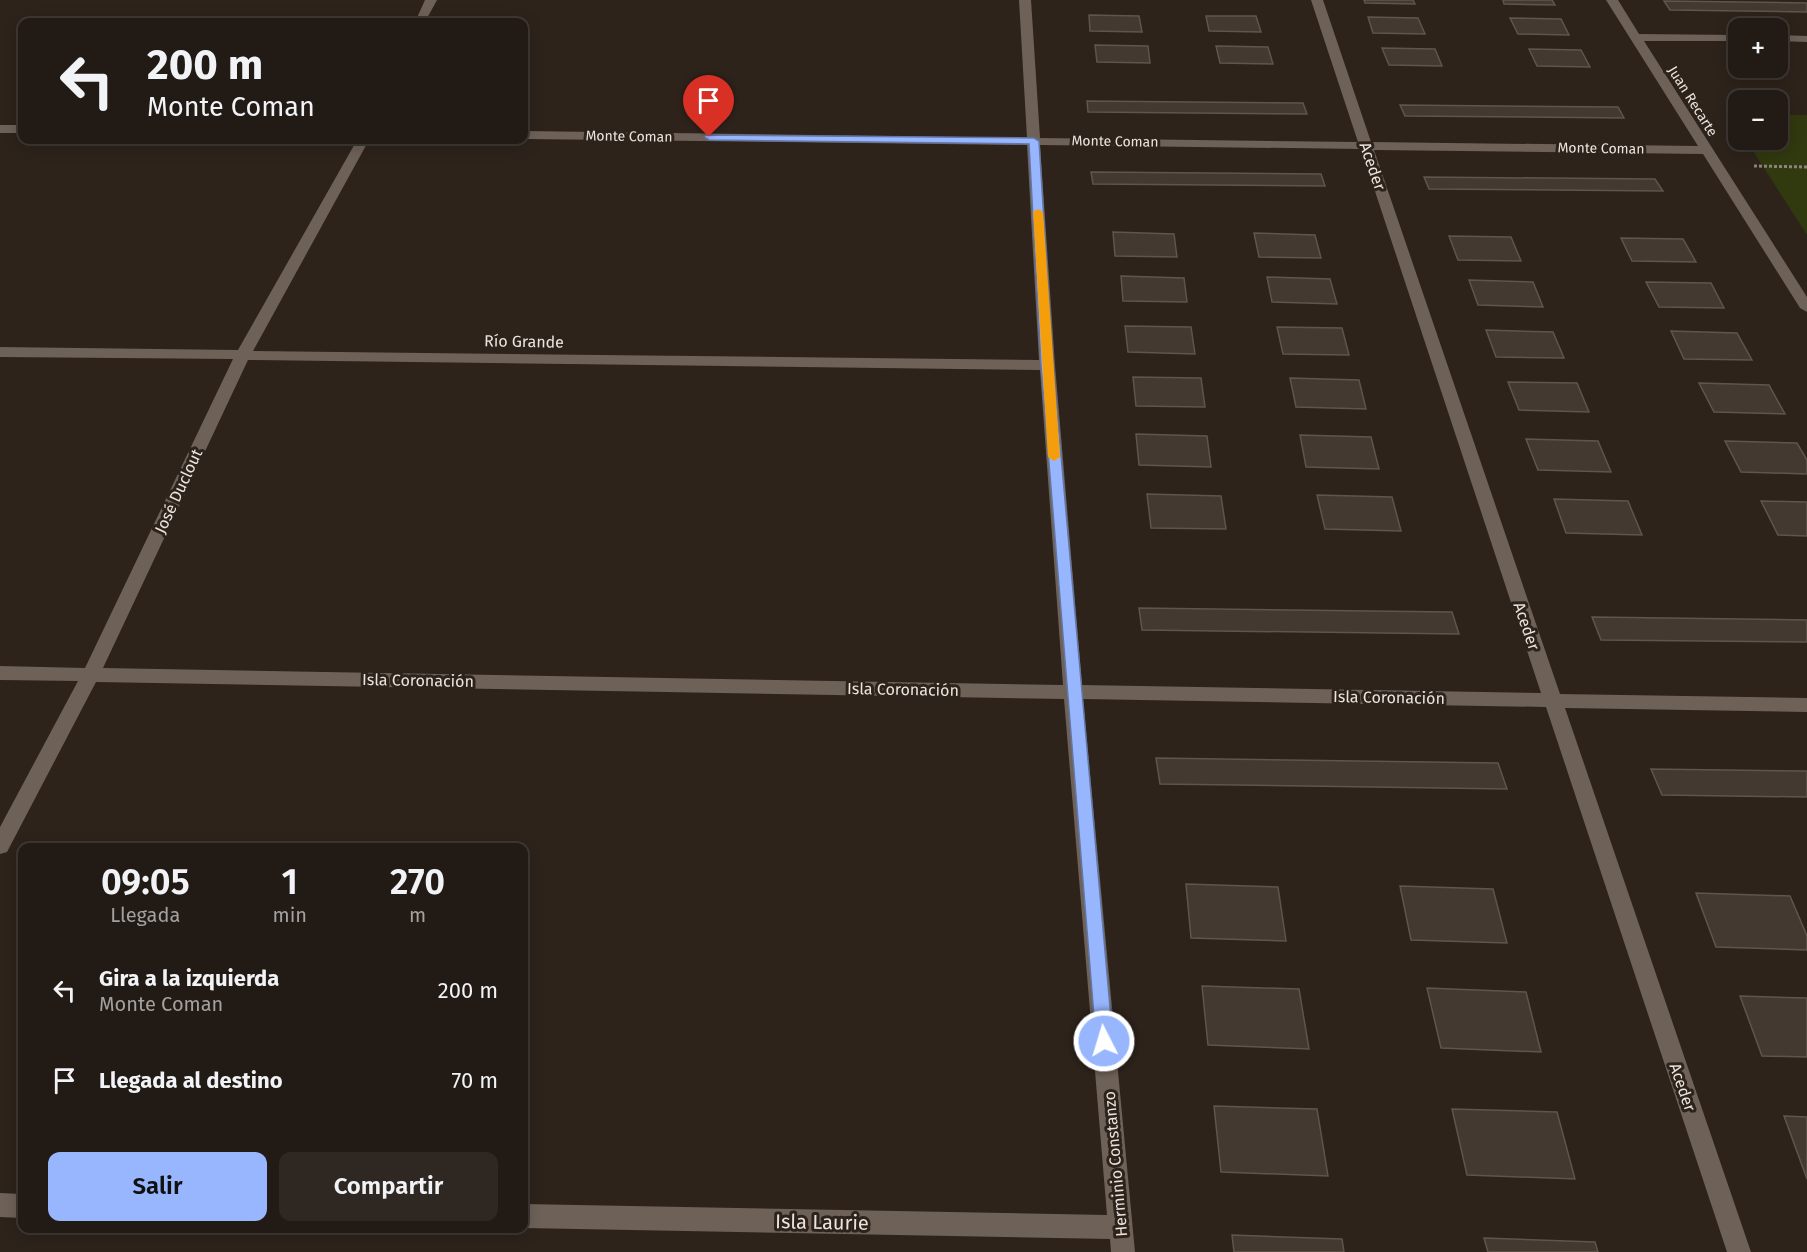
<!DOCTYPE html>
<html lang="es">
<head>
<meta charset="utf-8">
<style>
	:root { --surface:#221a14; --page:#2e2722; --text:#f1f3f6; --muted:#a2a1a0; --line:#3f3834; --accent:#98b6fd }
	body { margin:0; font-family:"Fira Sans",sans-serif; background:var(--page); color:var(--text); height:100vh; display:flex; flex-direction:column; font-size:22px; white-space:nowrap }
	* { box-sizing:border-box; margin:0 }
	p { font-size:20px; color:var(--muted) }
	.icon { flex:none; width:33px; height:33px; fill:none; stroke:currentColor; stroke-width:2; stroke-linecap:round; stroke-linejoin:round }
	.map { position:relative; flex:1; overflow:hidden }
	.details { position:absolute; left:18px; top:843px; width:510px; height:390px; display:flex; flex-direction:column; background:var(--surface); border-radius:12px; box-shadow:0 3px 15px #0003,0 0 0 2px var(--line) }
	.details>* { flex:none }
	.guide { position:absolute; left:18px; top:18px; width:510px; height:126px; border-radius:12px; box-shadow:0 3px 15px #0003,0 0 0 2px var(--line); background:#221a14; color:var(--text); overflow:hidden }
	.fabs { position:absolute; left:1728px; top:18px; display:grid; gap:12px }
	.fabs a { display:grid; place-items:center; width:60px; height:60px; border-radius:12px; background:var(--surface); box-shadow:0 3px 15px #0003,0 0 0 2px var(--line); font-size:30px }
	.pin { position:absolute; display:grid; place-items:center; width:51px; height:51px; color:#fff; margin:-62px -26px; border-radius:50% 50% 50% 0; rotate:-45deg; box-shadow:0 0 6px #0007 }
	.pin .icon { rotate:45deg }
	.me { position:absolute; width:66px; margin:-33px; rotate:355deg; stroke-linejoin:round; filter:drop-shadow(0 0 4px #0008) }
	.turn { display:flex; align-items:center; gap:21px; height:126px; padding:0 30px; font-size:27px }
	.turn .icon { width:78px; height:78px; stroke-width:2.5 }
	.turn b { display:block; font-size:42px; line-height:51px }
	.eta { display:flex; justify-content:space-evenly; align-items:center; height:102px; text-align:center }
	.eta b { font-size:36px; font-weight:600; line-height:42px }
	.primary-button { display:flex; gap:12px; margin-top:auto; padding:12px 30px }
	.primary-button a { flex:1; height:69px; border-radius:12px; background:var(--accent); color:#111; font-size:24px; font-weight:600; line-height:69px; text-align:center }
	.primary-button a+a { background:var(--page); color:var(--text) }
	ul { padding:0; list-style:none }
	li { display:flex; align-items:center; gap:18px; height:90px; padding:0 30px }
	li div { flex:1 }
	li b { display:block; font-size:22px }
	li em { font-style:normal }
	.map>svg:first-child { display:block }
	.green { fill:#31390f }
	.building { fill:#443930; stroke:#60554b; stroke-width:1.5 }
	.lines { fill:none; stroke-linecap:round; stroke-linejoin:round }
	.path { stroke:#8b837c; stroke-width:3; stroke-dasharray:3 2; stroke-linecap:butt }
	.street { fill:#6d6158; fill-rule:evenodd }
	.route { fill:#98b6fd; stroke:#6376a4; stroke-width:1.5 }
	.slow { fill:#f59e0b }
	.labels { text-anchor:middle; stroke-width:6; stroke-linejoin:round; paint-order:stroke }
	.far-street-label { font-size:14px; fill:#eae3de; stroke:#2d231b }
	.street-label { font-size:16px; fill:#eae3de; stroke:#2d231b }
	.near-street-label { font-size:20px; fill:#eae3de; stroke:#2d231b }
</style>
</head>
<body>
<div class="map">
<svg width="1807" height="1252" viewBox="0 0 1807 1252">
	<rect width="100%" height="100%" fill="#2d231b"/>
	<path class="green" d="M1778,115H1807V235L1746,140H1778Z"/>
	<path class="building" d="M1364,0H1413L1415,4L1365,3Z
		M1503,0H1552L1555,5L1504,4Z
		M1664,1L1807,3V12L1670,10Z
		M1089,15L1139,16L1142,32L1090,31Z
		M1206,16H1256L1261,32L1209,31Z
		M1368,17L1418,18L1425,34L1373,33Z
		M1510,18L1561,19L1569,35L1518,34Z
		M1095,45L1148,46L1150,63L1097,62Z
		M1216,46L1268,47L1273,64L1220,63Z
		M1382,48L1435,49L1442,66L1389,65Z
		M1529,49L1581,50L1590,67L1537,66Z
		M1087,101L1303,103L1307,114L1088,112Z
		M1400,105L1618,107L1624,118L1405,116Z
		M1091,172L1321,174L1325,186L1093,184Z
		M1424,177L1655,179L1663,191L1429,189Z
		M1113,232L1174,234L1177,257L1115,256Z
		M1254,233L1315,235L1321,258L1259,257Z
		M1449,236L1511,237L1521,261L1458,260Z
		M1621,238L1683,239L1696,262L1632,261Z
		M1121,276L1184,278L1187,302L1123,301Z
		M1267,277L1330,279L1337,304L1272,302Z
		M1469,280L1533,282L1543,307L1478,305Z
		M1646,282L1711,283L1724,308L1659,307Z
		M1125,326L1191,327L1195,354L1128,352Z
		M1277,327L1342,328L1349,355L1283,354Z
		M1486,330L1553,332L1564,358L1496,357Z
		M1671,331L1737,333L1752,360L1684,359Z
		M1133,377L1201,378L1205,407L1136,406Z
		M1290,378L1359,380L1366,409L1296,407Z
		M1508,382L1577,383L1589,412L1519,410Z
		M1699,383L1769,385L1785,414L1714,412Z
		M1136,434L1207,436L1211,467L1139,465Z
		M1300,435L1371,437L1379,469L1306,467Z
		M1526,439L1598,441L1611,472L1538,470Z
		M1725,441L1797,443L1807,460V474L1741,472Z
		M1147,494L1221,496L1226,529L1151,528Z
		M1317,495L1392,497L1401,531L1325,529Z
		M1554,499L1628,501L1642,535L1566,533Z
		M1761,501L1807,502V536L1778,535Z
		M1139,608L1452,612L1459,634L1142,630Z
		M1592,617L1807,620V642L1601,640Z
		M1156,758L1498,763L1507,789L1160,784Z
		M1651,769L1807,771V797L1662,795Z
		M1186,884L1278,887L1286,941L1191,938Z
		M1400,886L1493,889L1507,943L1411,940Z
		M1696,893L1790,896L1807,936V950L1716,947Z
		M1202,986L1299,989L1309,1049L1208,1045Z
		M1427,988L1526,992L1541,1052L1441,1048Z
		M1740,996L1807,998V1057L1762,1056Z
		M1214,1106L1317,1109L1328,1176L1221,1172Z
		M1452,1109L1557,1112L1575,1179L1467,1175Z
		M1784,1116L1807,1117V1179Z
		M1232,1235L1342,1239L1344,1252H1234Z
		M1484,1238L1595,1242L1598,1252H1488Z"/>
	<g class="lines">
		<path class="path" d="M1754,166L1807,167"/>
		<path class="street" d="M425,0H437L425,22H415Z
			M1019,0H1031L1040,138L1358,142L1311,0H1323L1371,142L1698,146L1606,0H1618L1639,34L1738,35V41H1644L1807,297V312L1800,308L1703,154L1374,150L1560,694L1807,698V712L1565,708L1751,1252H1727L1546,707L1083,699L1135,1252H1111L1110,1239L524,1228V1204L1107,1215L1064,699L96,682L7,852L0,854V827L78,681L0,680V666L85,668L233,359L0,357V347L238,350L357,140H369L253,351L1039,360L1027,145L524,139V131L1027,138ZM1040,145L1361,149L1541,693L1082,685L1055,365ZM248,360L1040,370L1063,685L103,668Z
			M1778,35L1807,36V42L1778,41Z
			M0,125H22V133H0Z
			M0,1193L22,1194V1218L0,1217Z"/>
	</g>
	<path class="route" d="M706,135L1034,138L1039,141L1053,365L1113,1041L1110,1047L1104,1049L1098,1047L1096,1041L1041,365L1029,144L709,140L704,137Z"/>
	<path class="slow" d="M1038,209L1043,212L1060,457L1054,461L1048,457L1033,212Z"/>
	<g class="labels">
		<g class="far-street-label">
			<text transform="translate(1693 101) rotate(58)" y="5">Juan Recarte</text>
			<text transform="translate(629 136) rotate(1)" y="5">Monte Coman</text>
			<text transform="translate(1115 141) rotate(1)" y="5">Monte Coman</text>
			<text transform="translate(1601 148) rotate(1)" y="5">Monte Coman</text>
		</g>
		<g class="street-label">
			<text transform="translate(1373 166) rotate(71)" y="6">Aceder</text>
			<text transform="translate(524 341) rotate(1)" y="6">Río Grande</text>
			<text transform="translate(178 491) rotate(-65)" y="6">José Duclout</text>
			<text transform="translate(1527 626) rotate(71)" y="6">Aceder</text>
			<text transform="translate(418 680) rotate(1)" y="6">Isla Coronación</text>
			<text transform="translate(903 689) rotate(1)" y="6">Isla Coronación</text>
			<text transform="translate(1389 697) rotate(1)" y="6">Isla Coronación</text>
			<text transform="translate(1683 1087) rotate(71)" y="6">Aceder</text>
			<text transform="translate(1115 1164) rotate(-95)" y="6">Herminio Constanzo</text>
		</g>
		<g class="near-street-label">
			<text transform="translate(822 1222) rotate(1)" y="7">Isla Laurie</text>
		</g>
	</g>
</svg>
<div class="fabs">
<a>+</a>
<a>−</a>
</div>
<div class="pin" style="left:709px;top:137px;background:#d93025"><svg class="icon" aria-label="arrive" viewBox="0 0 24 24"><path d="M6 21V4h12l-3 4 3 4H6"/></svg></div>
<svg class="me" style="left:1104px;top:1041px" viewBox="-20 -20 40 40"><circle r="17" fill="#98b6fd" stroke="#fff" stroke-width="3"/><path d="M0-11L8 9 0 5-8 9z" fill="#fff"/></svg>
<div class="guide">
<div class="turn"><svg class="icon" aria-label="left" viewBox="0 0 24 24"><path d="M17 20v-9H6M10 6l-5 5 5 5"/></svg><div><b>200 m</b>Monte Coman</div></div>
</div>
<section class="details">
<div class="eta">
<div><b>09:05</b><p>Llegada</p></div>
<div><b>1</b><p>min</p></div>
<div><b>270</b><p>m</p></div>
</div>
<ul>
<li><svg class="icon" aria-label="left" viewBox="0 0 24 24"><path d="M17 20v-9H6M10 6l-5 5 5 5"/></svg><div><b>Gira a la izquierda</b><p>Monte Coman</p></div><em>200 m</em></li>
<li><svg class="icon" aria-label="arrive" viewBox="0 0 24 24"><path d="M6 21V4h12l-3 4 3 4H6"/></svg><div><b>Llegada al destino</b></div><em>70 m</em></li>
</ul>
<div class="primary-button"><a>Salir</a><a>Compartir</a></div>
</section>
</div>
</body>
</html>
